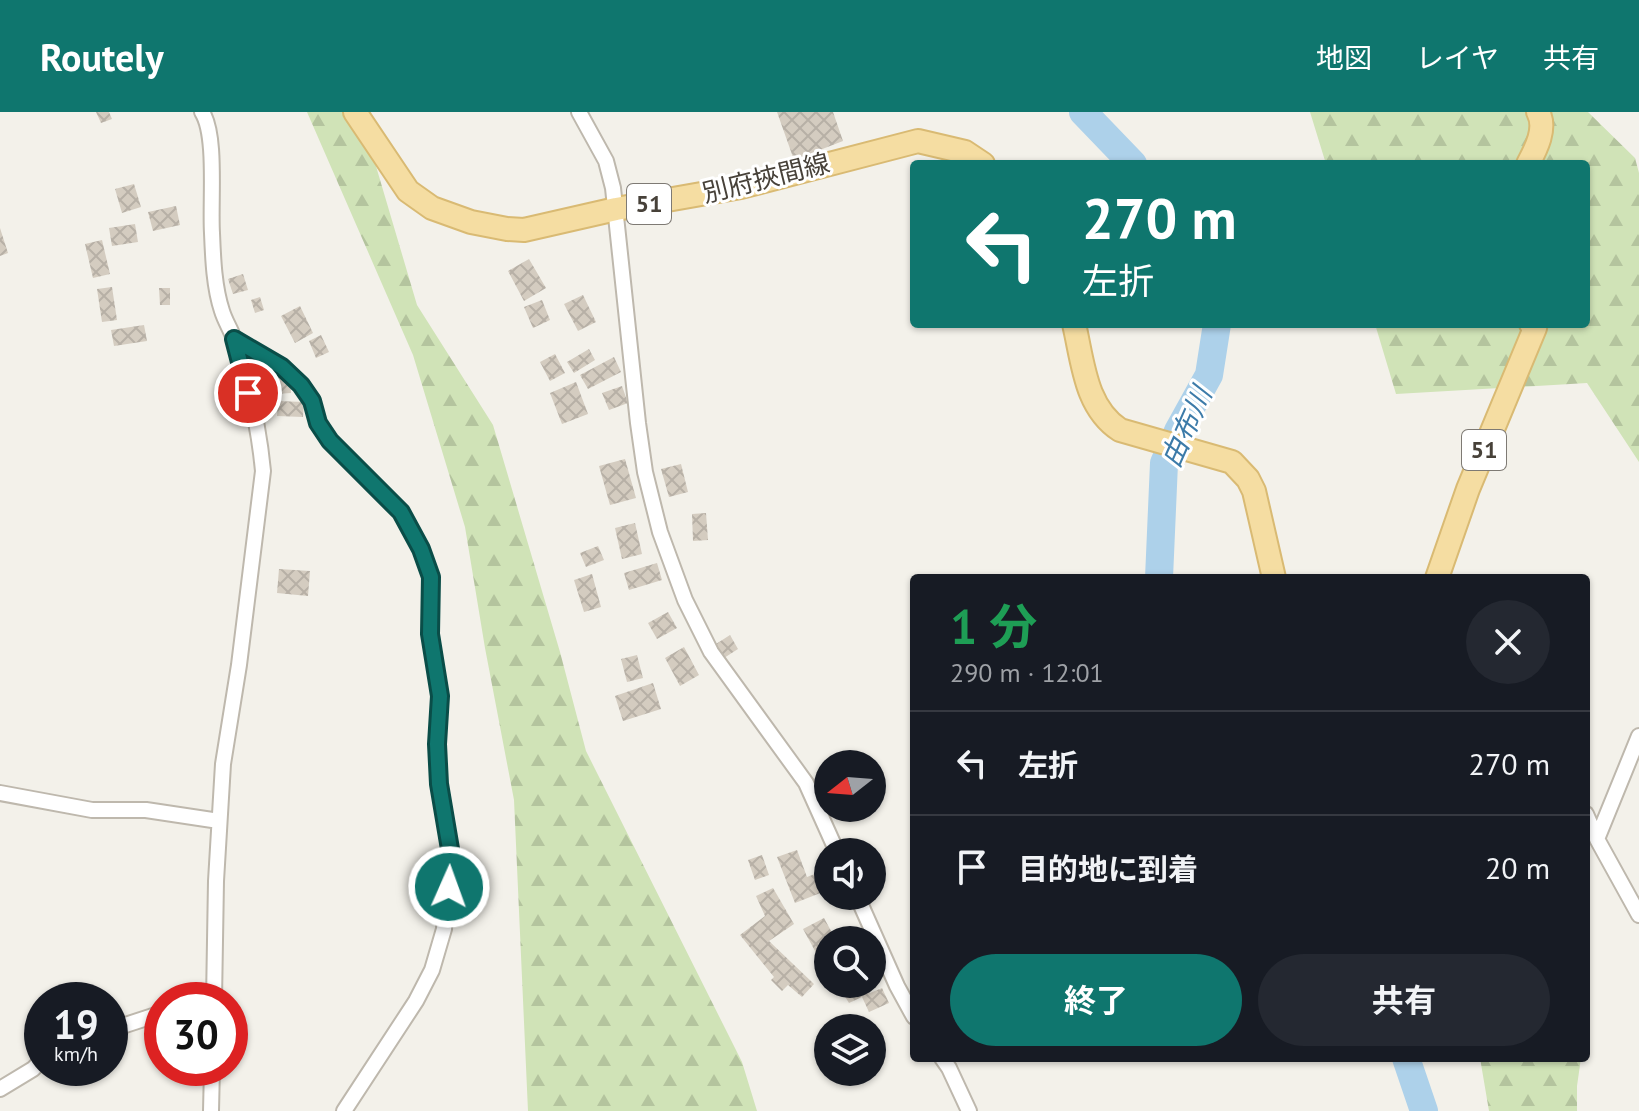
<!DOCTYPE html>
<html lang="ja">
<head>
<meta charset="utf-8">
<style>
	:root { --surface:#171b24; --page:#242831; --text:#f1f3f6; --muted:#9ea1a6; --line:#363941; --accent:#0f766e }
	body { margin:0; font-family:"PT Sans","Noto Sans JP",sans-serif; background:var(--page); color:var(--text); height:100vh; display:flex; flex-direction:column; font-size:30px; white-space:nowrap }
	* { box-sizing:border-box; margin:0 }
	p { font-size:26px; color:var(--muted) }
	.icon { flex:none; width:44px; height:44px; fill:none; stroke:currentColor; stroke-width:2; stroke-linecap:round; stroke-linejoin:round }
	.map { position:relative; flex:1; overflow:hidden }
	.side { position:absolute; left:910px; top:462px; width:680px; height:488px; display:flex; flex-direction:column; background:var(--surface); border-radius:8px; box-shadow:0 2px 6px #0004 }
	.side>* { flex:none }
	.hud { position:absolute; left:910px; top:48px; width:680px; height:168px; border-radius:8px; box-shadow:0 2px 6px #0004; background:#0f766e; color:#fff; overflow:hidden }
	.needle { width:52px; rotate:253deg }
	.tools { position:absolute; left:814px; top:638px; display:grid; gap:16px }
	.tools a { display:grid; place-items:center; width:72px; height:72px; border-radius:50%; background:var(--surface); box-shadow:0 2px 6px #0004; font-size:40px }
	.speed { position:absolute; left:24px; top:870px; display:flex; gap:16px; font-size:40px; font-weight:700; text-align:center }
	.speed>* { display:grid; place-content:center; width:104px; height:104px; border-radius:50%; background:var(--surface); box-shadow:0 2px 6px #0004; line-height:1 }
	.speed small { font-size:20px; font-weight:400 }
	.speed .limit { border:12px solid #d22; background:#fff; color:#111 }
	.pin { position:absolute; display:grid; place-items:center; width:68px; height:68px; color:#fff; margin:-34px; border:4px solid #fff; border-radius:50%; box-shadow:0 2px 8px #0007 }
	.me { position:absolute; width:88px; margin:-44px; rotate:2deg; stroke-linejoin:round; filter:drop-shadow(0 0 6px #0008) }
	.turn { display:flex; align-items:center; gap:28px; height:168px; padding:0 40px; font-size:36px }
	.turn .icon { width:104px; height:104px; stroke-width:2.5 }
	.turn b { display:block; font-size:56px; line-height:68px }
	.round { display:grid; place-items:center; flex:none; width:84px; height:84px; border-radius:42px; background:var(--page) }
	.overview { display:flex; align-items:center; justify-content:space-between; height:136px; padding:0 40px }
	h1 { font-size:48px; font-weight:700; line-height:60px; color:#1e9e55 }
	.button { display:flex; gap:16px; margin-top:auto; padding:16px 40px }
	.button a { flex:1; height:92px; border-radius:48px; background:var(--accent); color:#fff; font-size:32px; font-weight:700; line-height:92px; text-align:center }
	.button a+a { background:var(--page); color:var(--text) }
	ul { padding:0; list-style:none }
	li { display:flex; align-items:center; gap:24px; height:104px; padding:0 40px; border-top:2px solid var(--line) }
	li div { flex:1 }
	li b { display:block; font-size:30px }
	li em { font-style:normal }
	header { display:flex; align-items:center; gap:48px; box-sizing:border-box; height:112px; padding:0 40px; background:var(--accent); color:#fff }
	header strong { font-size:38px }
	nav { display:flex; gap:44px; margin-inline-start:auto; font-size:28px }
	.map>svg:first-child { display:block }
	.forest { fill:url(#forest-firs) }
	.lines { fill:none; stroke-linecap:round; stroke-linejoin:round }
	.river { stroke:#add1ea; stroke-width:28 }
	.building { fill:url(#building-cross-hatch) }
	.street-casing { stroke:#beb8ad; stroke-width:18 }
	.primary-casing { stroke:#d9ba73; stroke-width:26 }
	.street { stroke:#fff; stroke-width:14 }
	.primary { stroke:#f5dda2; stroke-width:22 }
	.route-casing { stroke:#0a4d48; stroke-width:20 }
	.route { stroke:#0f766e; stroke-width:14 }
	.labels { text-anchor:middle; stroke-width:6; stroke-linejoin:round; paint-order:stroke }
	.shield { fill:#fff; stroke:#7e7a74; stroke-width:2 }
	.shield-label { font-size:24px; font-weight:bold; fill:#474139 }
	.street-label { font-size:26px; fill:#474139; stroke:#fff }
	.water-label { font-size:28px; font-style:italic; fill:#3c7ba9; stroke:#fff }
</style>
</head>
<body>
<header>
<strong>Routely</strong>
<nav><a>地図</a><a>レイヤ</a><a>共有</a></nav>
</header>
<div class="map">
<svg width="1639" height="999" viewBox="0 0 1639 999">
	<defs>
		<pattern id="forest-firs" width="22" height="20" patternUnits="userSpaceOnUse" patternTransform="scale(2)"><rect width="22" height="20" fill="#d0e3b7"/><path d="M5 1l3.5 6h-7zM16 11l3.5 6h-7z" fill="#b4c49e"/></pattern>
		<pattern id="building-cross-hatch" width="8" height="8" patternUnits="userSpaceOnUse" patternTransform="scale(2)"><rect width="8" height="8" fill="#d4ccc0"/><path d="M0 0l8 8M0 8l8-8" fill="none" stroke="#b7b0a6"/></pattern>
	</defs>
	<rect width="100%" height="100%" fill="#f3f1ea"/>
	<path class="forest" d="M307,0H360L417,193L493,313L560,540L586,639L742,950L757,999H528L514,688L485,536L465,415L413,243Z
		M1310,0H1588L1635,46L1639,61V350L1587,271L1396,282L1375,212H1586V52H1326Z
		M1480,946H1581L1577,974V999H1489Z"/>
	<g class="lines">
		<path class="river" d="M1083,0L1133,52
			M1159,466L1164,351L1178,319L1209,263L1217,212
			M1406,946L1424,999"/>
	</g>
	<path class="building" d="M96,0H109L112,7L101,11Z
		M777,0H833L843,29L794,48Z
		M134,72L141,95L122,101L115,77Z
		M176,94L180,113L153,119L148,100Z
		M135,112L138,130L112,134L109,116Z
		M0,116L8,141L0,144Z
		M102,128L110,162L93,166L85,132Z
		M529,147L546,176L524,189L508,159Z
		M243,162L248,178L233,182L228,167Z
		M112,175L117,208L102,210L97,177Z
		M159,176H170V193H160Z
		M583,183L596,210L578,219L564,192Z
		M260,185L264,198L255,201L251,188Z
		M542,188L550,208L533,216L524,195Z
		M300,194L313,221L295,231L281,204Z
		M144,213L147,229L114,234L111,218Z
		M321,223L329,240L316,246L309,229Z
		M589,237L595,248L574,261L567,250Z
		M555,242L565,261L550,269L540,250Z
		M614,245L621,260L588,277L580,263Z
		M276,263H290L291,281L276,282Z
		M576,270L588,302L562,312L550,281Z
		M622,274L628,291L609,298L602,281Z
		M278,289L304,290L303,305L277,304Z
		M625,347L636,386L610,393L599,354Z
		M681,352L688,380L669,385L661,357Z
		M706,401L708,428L693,429L692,402Z
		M635,411L642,442L622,447L615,416Z
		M598,434L604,448L586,455L580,441Z
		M657,451L662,468L629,478L624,461Z
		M279,457L310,459L308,484L277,481Z
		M592,462L601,495L584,500L574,468Z
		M668,500L677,516L657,527L648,511Z
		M730,523L738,537L724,546L716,532Z
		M684,535L699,563L680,574L665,546Z
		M637,543L643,566L627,570L621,547Z
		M653,571L661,597L623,609L615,584Z
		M797,738L807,765L828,757V778L795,791L777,745Z
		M762,743L769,763L755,768L748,748Z
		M773,776L794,812L769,829L814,872L802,885L788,873L782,879L771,868L774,865L740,823L765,804L756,784Z
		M824,806L836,828H828L826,859L803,817Z
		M837,872H863L870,881L882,876L889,891L869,900L862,885L849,891Z"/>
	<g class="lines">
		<g class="street-casing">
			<path id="street" d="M202,0C217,23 210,90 212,121C213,146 214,175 222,199C225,209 231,218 234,227C248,268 259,317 263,359L239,553L223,652L216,769L214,888
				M579,0L606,49L613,76L638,311L645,360L660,420L685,488L711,540L806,671L837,740
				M234,227L282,255L301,273L312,289L318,311L330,329L401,400L421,437L431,465L430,522L440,584L437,632L439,672L450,737L444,817L432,858L416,889L344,999
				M0,681L92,698H146L219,709
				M1586,702L1597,727L1639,803
				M1597,727L1639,624
				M857,784L897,874L914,905
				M110,918L162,901
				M942,946L949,956L969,999
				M0,977L33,957L42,948
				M211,999L212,956"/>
		</g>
		<g class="primary-casing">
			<path id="primary" d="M355,0L408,79L432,96L471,110L507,117L524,118L616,97L741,75L918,29L965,40L983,52
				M1528,52C1536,37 1547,16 1538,0
				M1074,212C1083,250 1085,295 1120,318L1232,350L1248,367L1254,379L1274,466
				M1437,466L1468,377L1535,216L1531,212"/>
		</g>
		<use href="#street" class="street"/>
		<use href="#primary" class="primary"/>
	</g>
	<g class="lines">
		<g class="route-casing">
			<path id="route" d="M248,281L234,227L282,255L301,273L312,289L318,311L330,329L401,400L421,437L431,465L430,522L440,584L437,632L439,672L450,737L449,775"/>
		</g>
		<use href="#route" class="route"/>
	</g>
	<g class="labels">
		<g class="shield">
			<rect x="627" y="72" width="44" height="40" rx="6"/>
			<rect x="1462" y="318" width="44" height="40" rx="6"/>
		</g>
		<g class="shield-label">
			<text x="649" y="100">51</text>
			<text x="1484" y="346">51</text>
		</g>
		<g class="street-label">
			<text transform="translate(766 66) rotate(-14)" y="9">別府挾間線</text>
		</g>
		<g class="water-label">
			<text transform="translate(1186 315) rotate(-66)" y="10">由布川</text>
		</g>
	</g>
</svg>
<div class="tools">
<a><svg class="needle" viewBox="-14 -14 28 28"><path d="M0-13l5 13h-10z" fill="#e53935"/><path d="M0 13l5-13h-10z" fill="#9ea1a6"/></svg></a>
<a><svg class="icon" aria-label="sound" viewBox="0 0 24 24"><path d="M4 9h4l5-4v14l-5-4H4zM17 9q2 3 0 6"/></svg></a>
<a><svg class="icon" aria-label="search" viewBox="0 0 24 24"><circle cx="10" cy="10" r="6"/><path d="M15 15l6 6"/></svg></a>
<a><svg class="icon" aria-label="layers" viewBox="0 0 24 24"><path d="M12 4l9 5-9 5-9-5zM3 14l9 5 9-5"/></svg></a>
</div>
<div class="speed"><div>19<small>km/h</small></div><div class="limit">30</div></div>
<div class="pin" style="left:248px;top:281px;background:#d93025"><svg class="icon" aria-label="arrive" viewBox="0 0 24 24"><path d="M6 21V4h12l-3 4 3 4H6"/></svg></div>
<svg class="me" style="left:449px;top:775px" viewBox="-20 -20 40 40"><circle r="17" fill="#0f766e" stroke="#fff" stroke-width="3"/><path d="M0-11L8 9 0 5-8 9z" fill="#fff"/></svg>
<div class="hud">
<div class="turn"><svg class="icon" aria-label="left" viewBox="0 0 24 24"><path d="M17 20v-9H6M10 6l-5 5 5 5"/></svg><div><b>270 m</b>左折</div></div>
</div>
<section class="side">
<div class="overview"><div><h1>1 分</h1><p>290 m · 12:01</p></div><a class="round"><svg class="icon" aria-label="close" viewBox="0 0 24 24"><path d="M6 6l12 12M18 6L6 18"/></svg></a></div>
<ul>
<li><svg class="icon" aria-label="left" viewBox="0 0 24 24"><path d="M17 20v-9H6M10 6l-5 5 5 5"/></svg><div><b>左折</b></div><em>270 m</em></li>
<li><svg class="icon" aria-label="arrive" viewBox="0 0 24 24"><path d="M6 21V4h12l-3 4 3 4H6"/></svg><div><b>目的地に到着</b></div><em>20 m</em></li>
</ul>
<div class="button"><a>終了</a><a>共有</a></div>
</section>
</div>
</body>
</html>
